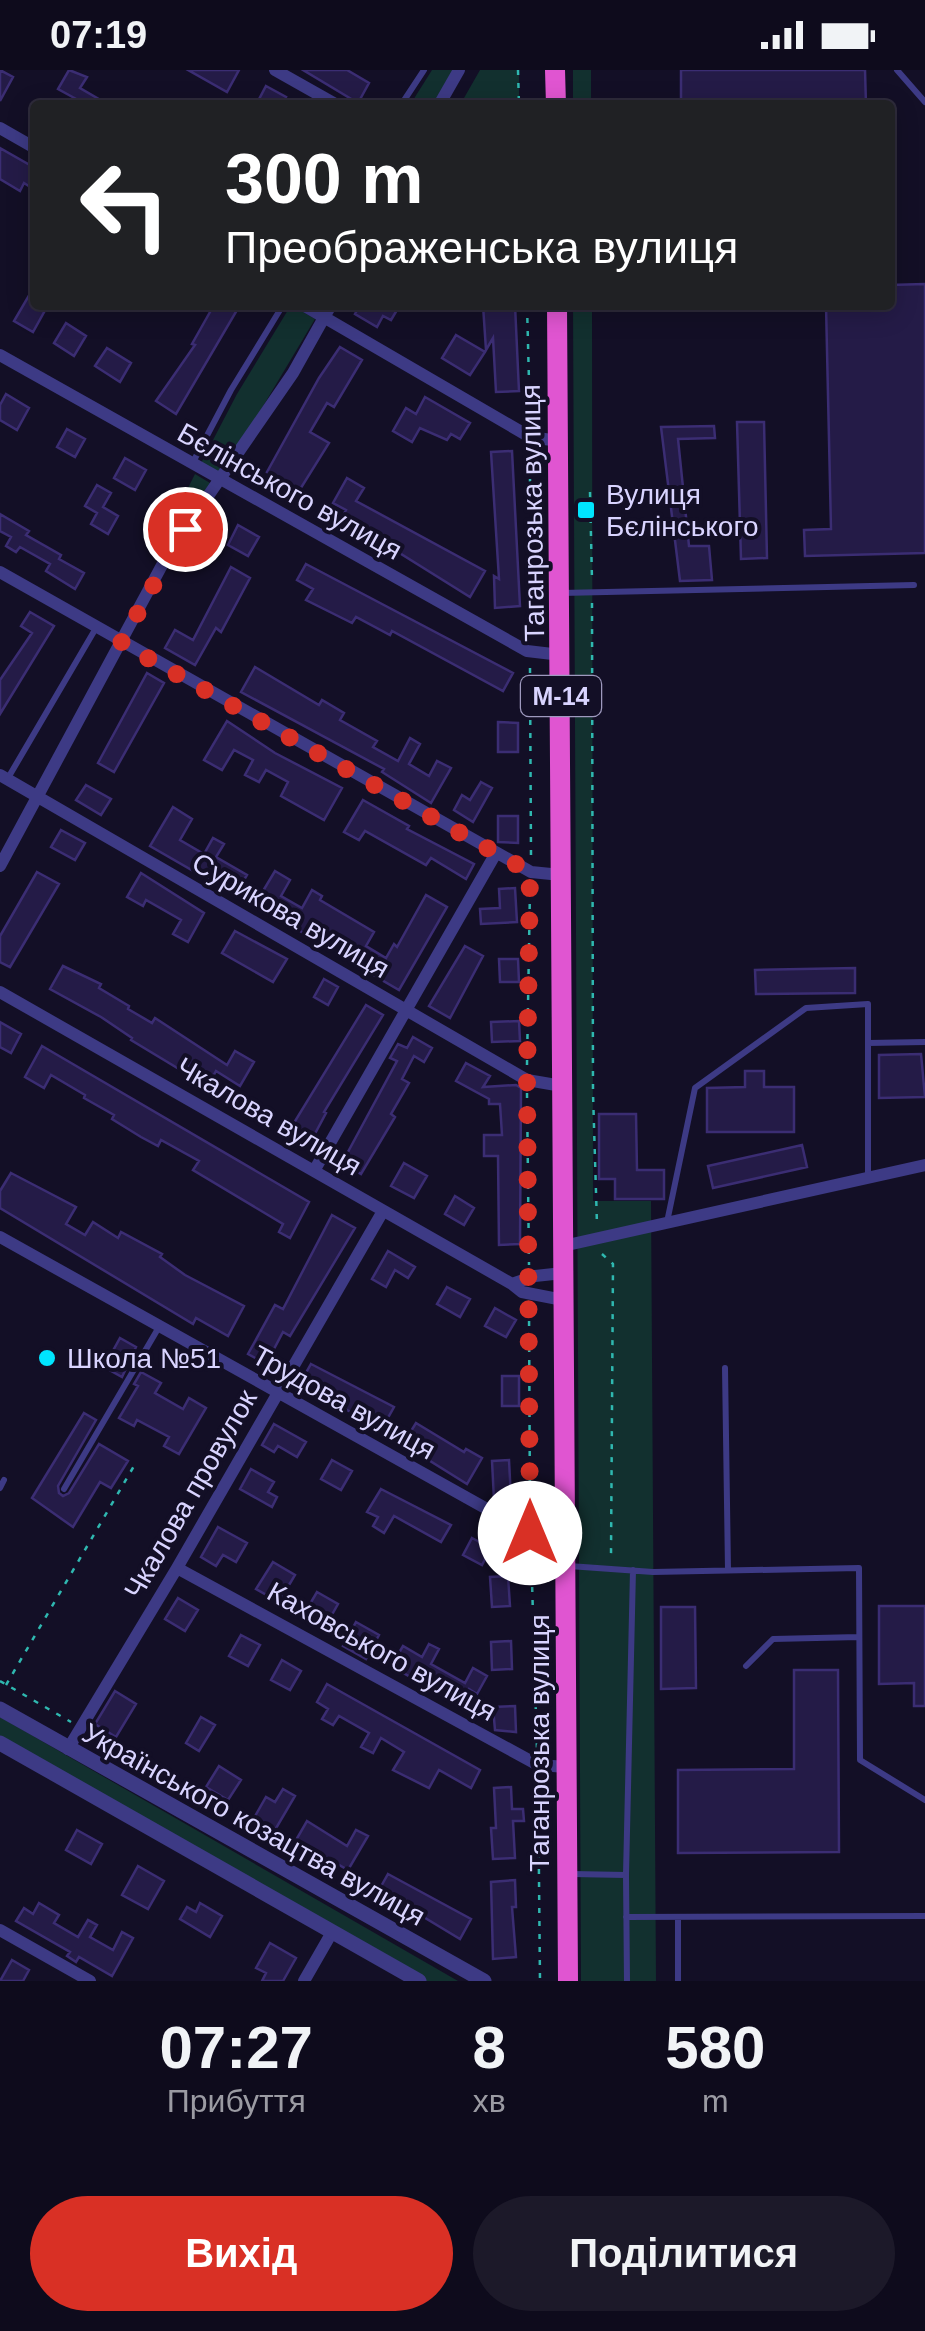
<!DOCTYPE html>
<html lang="uk">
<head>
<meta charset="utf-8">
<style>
	:root { --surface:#0e0b1c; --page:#1c1929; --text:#f1f3f6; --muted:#9b9ba3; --line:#2e2b3b; --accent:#d93025 }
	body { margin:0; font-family:Helvetica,sans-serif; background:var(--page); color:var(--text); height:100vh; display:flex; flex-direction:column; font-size:38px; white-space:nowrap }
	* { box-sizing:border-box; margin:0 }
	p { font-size:32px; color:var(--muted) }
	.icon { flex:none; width:55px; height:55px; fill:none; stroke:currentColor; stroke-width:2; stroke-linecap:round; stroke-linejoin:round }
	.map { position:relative; height:1911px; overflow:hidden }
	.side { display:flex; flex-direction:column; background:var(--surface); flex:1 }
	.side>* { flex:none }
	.hud { position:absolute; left:30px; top:30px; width:865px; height:210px; border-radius:10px; box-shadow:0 5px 25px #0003,0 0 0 2px var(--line); background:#202124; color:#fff; overflow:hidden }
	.pin { position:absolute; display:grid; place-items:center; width:85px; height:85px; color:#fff; margin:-42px; border:5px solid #fff; border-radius:50%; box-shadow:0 2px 10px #0007 }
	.me { position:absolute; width:110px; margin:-55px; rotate:0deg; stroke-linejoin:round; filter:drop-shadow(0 0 8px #0008) }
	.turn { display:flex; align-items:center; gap:35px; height:210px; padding:0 30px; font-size:45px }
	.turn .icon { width:130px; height:130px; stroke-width:2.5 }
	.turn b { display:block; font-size:70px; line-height:85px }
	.eta { display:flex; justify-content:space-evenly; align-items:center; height:170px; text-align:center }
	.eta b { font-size:60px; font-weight:800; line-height:70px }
	.primary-button { display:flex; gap:20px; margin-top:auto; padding:20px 30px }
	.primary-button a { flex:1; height:115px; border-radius:60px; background:var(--accent); color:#fff; font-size:40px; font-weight:800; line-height:115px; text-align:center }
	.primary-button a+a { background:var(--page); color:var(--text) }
	.status { display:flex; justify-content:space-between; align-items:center; height:70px; padding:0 50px; background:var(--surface); direction:ltr }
	.status svg { height:28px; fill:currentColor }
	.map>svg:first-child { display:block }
	.green { fill:#12302f }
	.building { fill:#241b47; stroke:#3b2d73; stroke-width:2.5 }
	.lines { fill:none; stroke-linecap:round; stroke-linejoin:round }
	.path { stroke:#2fb8b0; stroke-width:2.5; stroke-dasharray:5 8; stroke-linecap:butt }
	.service { stroke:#3d3a85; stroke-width:6 }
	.minor { stroke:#3d3a85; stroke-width:12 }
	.tertiary { stroke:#3d3a85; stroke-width:15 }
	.trunk { stroke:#e055d1; stroke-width:20 }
	.route { stroke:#d93025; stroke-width:18; stroke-dasharray:0 32.4 }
	.poi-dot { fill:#00e5ff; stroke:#130f26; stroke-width:4 }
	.labels { text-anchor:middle; stroke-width:8; stroke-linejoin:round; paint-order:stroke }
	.shield { fill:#130f26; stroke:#9e99be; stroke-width:2.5 }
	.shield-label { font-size:25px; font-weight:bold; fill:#d9d4ff }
	.street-label { font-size:28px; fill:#d9d4ff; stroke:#130f26 }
	.poi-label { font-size:28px; fill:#d9d4ff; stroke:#130f26; text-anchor:start }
</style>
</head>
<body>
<div class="status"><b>07:19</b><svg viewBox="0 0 49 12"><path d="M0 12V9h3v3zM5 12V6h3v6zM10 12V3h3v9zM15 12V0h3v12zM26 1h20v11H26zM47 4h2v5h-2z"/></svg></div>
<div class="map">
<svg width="925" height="1911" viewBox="0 0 925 1911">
	<rect width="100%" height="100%" fill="#130f26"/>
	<path class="green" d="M432,0H463L442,35H410Z
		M480,0H519V35H460Z
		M573,0H591V35H573Z
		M291,235L315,249L222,405L201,393L237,324Z
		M573,235H592L593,1131H651L656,1911H581Z
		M195,404L215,416L177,483L183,428Z
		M0,1647L458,1911H425L0,1667Z"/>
	<path class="building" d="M0,0L13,7L0,31Z
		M69,0L87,7L80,18L109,35H76L78,30L58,19Z
		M188,0H239L227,22Z
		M303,0H347L369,13L358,33Z
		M681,0H865L866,35H681Z
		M266,16L286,27L281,35H256Z
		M0,78L35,98V120L24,113L20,121L0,109Z
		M925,214V483L805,486L804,460L831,459L826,235H890V215Z
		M35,215V235H48L33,262L14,251Z
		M214,235H240L176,344L156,331L195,275L192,274Z
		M360,235H400L391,250L383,246L377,257L355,244Z
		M483,235H515L519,321L496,322L493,268L486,280Z
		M66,253L86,266L74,286L54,273Z
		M456,265L485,282L470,305L442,288Z
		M340,277L362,290L334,337L327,333L310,362L329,373L299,421L267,402L319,308Z
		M107,278L131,293L120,312L95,296Z
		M6,324L29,338L17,360L0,350V335Z
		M425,327L470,353L460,369L451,364L447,370L420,358L412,372L393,361L406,338L416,344Z
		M737,352H764L767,488L741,489Z
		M714,356L715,368L678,369L689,476H709L712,510L680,511L661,357Z
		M67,359L85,369L75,387L57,377Z
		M512,381L520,536L495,538L494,506L499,509L491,382Z
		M125,388L146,400L135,420L114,408Z
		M347,408L364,418L356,431L485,501L470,527L342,447L346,440L333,433Z
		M97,415L111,423L103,437L118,446L108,464L91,454L97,443L85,436Z
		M0,444L29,461L26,465L61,485L59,489L84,503L75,519L46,501L50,494L20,477L16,482L6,476L11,467L0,461Z
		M238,455L259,467L248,486L228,475Z
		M306,494L513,603L503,621L392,561L390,565L356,547L352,553L306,530L313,519L297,510Z
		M231,497L250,508L221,562L216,558L195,595L165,578L175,560L193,570Z
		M30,542L54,556L0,644V610L32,563L21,556Z
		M255,597L319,635L322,630L344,643L340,650L377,671L373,677L398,691L410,668L420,674L409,694L429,706L437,691L451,698L431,733L382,702L384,699L241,622Z
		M147,603L164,613L114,702L98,693Z
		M227,651L275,683L342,718L324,750L281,726L288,712L266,700L259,712L245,705L253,690L234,680L222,700L204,690Z
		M498,652L518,653V682H498Z
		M481,712L492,718L473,752L454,740L462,725L470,730Z
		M86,715L111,729L101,745L76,730Z
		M363,730L409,756L407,759L474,794L466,809L431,788L426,795L365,761L359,770L344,762Z
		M173,737L192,749L180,770L204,784L213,768L224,774L216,787L247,805L235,825L150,776Z
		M498,746H518V773L498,772Z
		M61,760L85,773L75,790L51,777Z
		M275,801L290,810L281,826L302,838L312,820L322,826L320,830L374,862L366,876L386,888L394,874L397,877L426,825L447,837L399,920L375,906L377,903L254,836Z
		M37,802L59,814L10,897L0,892V866Z
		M141,803L204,843L188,872L173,864L181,850L146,830L143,836L127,827Z
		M515,818L517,852L481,854L480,839L500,838L499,819Z
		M235,861L287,889L273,912L222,883Z
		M465,876L483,886L450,948L429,936Z
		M499,889H518L519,912H500Z
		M63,896L101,914L99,918L129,936L128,939L152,953L155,948L227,995L235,981L254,992L240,1016L216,1001L211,1010L182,993L179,999L131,970L132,968L101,947L50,919Z
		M855,898V923L756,924L755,900Z
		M324,909L338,917L328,935L314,927Z
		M366,935L383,945L324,1042L326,1043L310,1073L289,1061Z
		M519,951L520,971L492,972L491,952Z
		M0,952L21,964L11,983L0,977Z
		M413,967L432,978L424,992L414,986L402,1009L409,1013L391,1044L395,1047L361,1104L342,1093L397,991L390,988L398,974L407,978Z
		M42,976L309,1132L290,1168L279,1162L283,1154L193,1100L199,1091L161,1070L158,1076L141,1067L112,1049L114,1045L84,1028L85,1025L51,1005L44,1018L25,1007Z
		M921,984L925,1027L879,1028V985Z
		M466,993L490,1006L483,1017L516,1015L521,1018L520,1174L499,1175L498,1086H484V1065H502L500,1034H489V1029L456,1011Z
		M745,1001H764V1017H794V1062H707V1018L745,1017Z
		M599,1044H636L637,1100H664V1129H615V1109H599Z
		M802,1075L807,1097L713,1118L708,1096Z
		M404,1093L427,1106L414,1128L391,1116Z
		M11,1103L76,1137L66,1154L85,1165L93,1152L118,1168L121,1162L162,1184L160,1187L185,1205L244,1236L228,1266L196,1248L193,1254L0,1138V1121Z
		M455,1126L474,1138L464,1155L445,1144Z
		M332,1145L355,1158L290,1266L283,1262L266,1294L248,1284L275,1235L283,1239Z
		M388,1181L415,1197L408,1208L395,1200L386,1217L372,1209Z
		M447,1217L470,1229L460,1247L437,1234Z
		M495,1238L516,1250L506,1267L485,1256Z
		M120,1268L136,1277L122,1307L104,1297Z
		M311,1294L394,1337L380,1362L364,1353L366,1350L299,1315Z
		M141,1302L161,1313L155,1323L183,1339L189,1328L206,1338L179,1384L164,1376L169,1367L137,1350L134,1356L119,1348L138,1316L134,1314Z
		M502,1306H519V1336H502Z
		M84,1343L96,1350L58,1416L59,1423L63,1426L69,1423L99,1374L128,1391L111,1418L100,1412L73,1457L32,1428Z
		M416,1353L464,1382L466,1379L482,1388L467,1414L403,1374Z
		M274,1354L306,1372L297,1387L278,1376L274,1382L262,1375Z
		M332,1390L352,1401L341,1420L321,1409Z
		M509,1390L511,1429L494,1430L492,1391Z
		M251,1399L274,1412L268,1422L277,1427L272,1437L240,1419Z
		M381,1419L451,1455L441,1472L394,1446L384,1463L373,1456L378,1447L367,1442Z
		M218,1457L247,1473L236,1492L223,1485L216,1496L201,1487Z
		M472,1468L491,1478L482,1495L463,1485Z
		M273,1492L295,1505L279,1532L256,1519Z
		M508,1506L510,1536L492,1537L490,1507Z
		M317,1522L338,1534L325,1557L304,1544Z
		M178,1528L198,1540L185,1561L165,1549Z
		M879,1536H925V1636H914V1613L879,1614Z
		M661,1537H695L696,1618L661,1619Z
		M356,1552L379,1565L366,1589L343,1576Z
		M241,1565L260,1575L248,1596L229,1586Z
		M511,1571L512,1599L492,1600L491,1572Z
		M429,1574L439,1579L431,1594L465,1613L473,1598L487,1606L477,1624L469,1619L460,1635L391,1596L403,1576L422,1587Z
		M282,1590L301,1601L290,1620L271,1610Z
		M794,1600H838L839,1782L678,1783V1700L794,1699Z
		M327,1614L480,1700L471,1718L439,1700L429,1718L393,1700L404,1682L381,1668L373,1683L361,1677L369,1663L339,1646L333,1655L322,1649L328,1639L317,1632Z
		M115,1621L136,1634L116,1667L95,1654Z
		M515,1636L516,1662L495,1660L493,1637Z
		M201,1647L215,1655L199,1681L186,1673Z
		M219,1696L241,1710L228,1730L206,1717Z
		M511,1717L512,1739H523L524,1751H513L515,1788L493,1789L491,1758H496L494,1718Z
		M283,1719L295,1726L275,1760L254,1748L266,1727L275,1732Z
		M307,1751L347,1776L356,1760L368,1766L348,1800L296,1770Z
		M77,1760L102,1774L91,1794L66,1780Z
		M138,1796L164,1811L148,1839L122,1825Z
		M388,1804L471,1849L460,1869L379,1820Z
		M515,1810L516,1837H512L516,1887L493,1889L491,1812Z
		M39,1833L59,1845L54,1853L78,1867L88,1850L97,1855L90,1867L113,1880L122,1862L133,1868L112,1906L79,1887L76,1892L67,1886L70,1882L16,1851L24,1838L33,1844Z
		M200,1833L222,1846L210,1867L180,1849L187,1837L196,1842Z
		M270,1873L296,1888L283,1911H262L266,1903L256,1898Z
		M12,1890L29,1900L23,1911H0Z"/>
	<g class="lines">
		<path class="path" d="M518,0L519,35
			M527,235L530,350
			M530,383V565
			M590,422L592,510
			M592,533L593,1023L597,1155
			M530,598L531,785
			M527,995L530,818
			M527,1023L529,1195
			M602,1184L613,1194L611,1486
			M529,1238L530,1445
			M531,1478L537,1680
			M0,1611L71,1652
			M6,1615L134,1396
			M538,1708L540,1911"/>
		<path class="service" d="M897,0L925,32
			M401,35L424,0
			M192,394L231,320L283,235
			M561,523L914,515
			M8,708L96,558
			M868,973L925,972
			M667,1152L695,1018L806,938L868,934V1105
			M725,1298L728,1500
			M0,1418L4,1410
			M64,1419L159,1257
			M569,1496L653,1502L859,1498L860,1690L925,1730
			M746,1596L773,1569L859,1567
			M572,1804L626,1805
			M626,1847L925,1846
			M678,1848V1911
			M627,1911L626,1805L633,1500"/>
		<path class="minor" d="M275,0L337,35
			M439,35L459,0
			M0,58L35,78
			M303,235L530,367L559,371
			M0,285L527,581L561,585
			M0,502L531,802L561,805
			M0,705L527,1010L562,1016
			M0,796L168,484L293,303L331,235
			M0,922L512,1214L522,1222L563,1230
			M314,1101L496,783
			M0,1167L530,1463L566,1468
			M563,1176L925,1095
			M512,1214L535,1206L563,1203
			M177,1498L538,1695L567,1697
			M68,1679L177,1498L383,1141
			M0,1860L90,1911
			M304,1911L331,1864"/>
		<path class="tertiary" d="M0,1639L484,1911
			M0,1673L419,1911"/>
		<path class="trunk" d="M555,0L556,35
			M557,235L568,1911"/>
	</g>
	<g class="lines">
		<path class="route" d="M185,459L121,573L530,802L527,1010L530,1463"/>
	</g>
	<g class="poi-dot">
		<rect x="576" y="430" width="20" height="20" rx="5"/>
		<circle cx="47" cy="1288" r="10"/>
	</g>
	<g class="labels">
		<rect class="shield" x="521" y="606" width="80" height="40" rx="8"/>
		<g class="shield-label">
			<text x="561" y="635">М-14</text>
		</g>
		<g class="street-label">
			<text transform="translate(290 421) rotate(29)" y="10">Бєлінського вулиця</text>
			<text transform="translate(532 443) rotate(-91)" y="10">Таганрозька вулиця</text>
			<text transform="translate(291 845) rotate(30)" y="10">Сурикова вулиця</text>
			<text transform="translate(269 1046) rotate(30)" y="10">Чкалова вулиця</text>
			<text transform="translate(344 1332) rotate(29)" y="10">Трудова вулиця</text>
			<text transform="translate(190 1424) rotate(-60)" y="10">Чкалова провулок</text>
			<text transform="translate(382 1581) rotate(29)" y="10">Каховського вулиця</text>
			<text transform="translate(539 1673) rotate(-90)" y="10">Таганрозька вулиця</text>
			<text transform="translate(254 1754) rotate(29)" y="10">Українського козацтва вулиця</text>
		</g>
		<g class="poi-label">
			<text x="606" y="434">Вулиця<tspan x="606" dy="32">Бєлінського</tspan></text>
			<text x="67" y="1298">Школа №51</text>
		</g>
	</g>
</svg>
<div class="pin" style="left:185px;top:459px;background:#d93025"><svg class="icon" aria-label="arrive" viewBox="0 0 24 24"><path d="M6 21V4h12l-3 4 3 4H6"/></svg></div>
<svg class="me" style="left:530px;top:1463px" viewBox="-20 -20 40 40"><circle r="19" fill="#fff"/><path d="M0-13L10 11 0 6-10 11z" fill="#d93025"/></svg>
<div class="hud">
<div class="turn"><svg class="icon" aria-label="left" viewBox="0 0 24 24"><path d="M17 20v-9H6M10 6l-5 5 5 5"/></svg><div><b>300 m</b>Преображенська вулиця</div></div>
</div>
</div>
<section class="side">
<div class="eta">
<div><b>07:27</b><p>Прибуття</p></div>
<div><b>8</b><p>хв</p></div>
<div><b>580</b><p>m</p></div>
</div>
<div class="primary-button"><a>Вихід</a><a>Поділитися</a></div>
</section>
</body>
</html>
